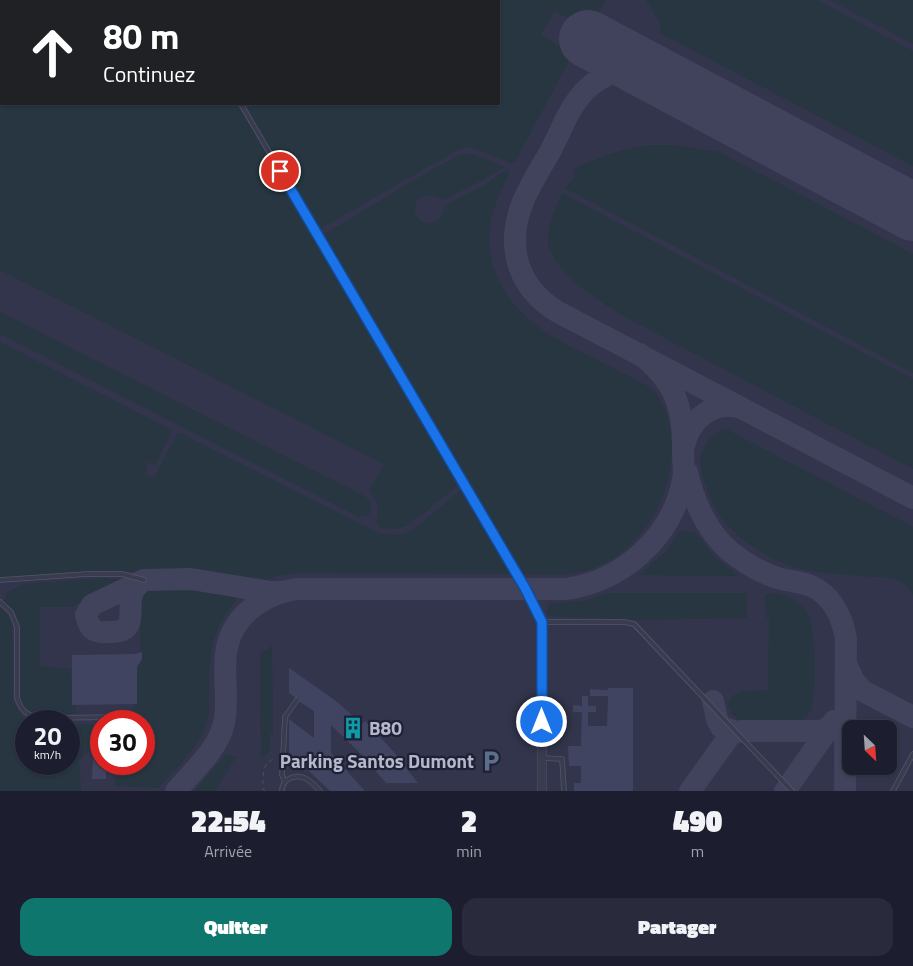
<!DOCTYPE html>
<html lang="fr">
<head>
<meta charset="utf-8">
<style>
	:root { --surface:#1c1e30; --page:#292b3c; --text:#f1f3f6; --muted:#a0a2ab; --line:#3a3c4c; --accent:#0f766e }
	body { margin:0; font-family:"Titillium Web",sans-serif; background:var(--page); color:var(--text); height:100vh; display:flex; flex-direction:column; font-size:19px; white-space:nowrap }
	* { box-sizing:border-box; margin:0 }
	p { font-size:16px; color:var(--muted) }
	.icon { flex:none; width:28px; height:28px; fill:none; stroke:currentColor; stroke-width:2; stroke-linecap:round; stroke-linejoin:round }
	.map { position:relative; height:791px; overflow:hidden }
	.panel { display:flex; flex-direction:column; background:var(--surface); flex:1 }
	.panel>* { flex:none }
	.hud { position:absolute; left:0px; top:0px; width:500px; height:105px; box-shadow:0 1px 4px #0004,0 0 0 1px var(--line); background:#202124; color:#fff; overflow:hidden }
	.needle { width:32px; rotate:155deg }
	.controls { position:absolute; left:842px; top:720px; display:grid; gap:10px }
	.controls a { display:grid; place-items:center; width:55px; height:55px; border-radius:10px; background:var(--surface); box-shadow:0 1px 4px #0004,0 0 0 1px var(--line); font-size:25px }
	.speed { position:absolute; left:15px; top:710px; display:flex; gap:10px; font-size:25px; font-weight:700; text-align:center }
	.speed>* { display:grid; place-content:center; width:65px; height:65px; border-radius:50%; background:var(--surface); box-shadow:0 1px 4px #0004,0 0 0 1px var(--line); line-height:1 }
	.speed small { font-size:12px; font-weight:400 }
	.speed .limit { border:8px solid #d22; background:#fff; color:#111 }
	.pin { position:absolute; display:grid; place-items:center; width:42px; height:42px; color:#fff; margin:-21px; border:2px solid #fff; border-radius:50%; box-shadow:0 1px 5px #0007 }
	.me { position:absolute; width:55px; margin:-28px; rotate:0deg; stroke-linejoin:round; filter:drop-shadow(0 0 4px #0008) }
	.turn { display:flex; align-items:center; gap:18px; height:105px; padding:0 20px; font-size:22px }
	.turn .icon { width:65px; height:65px; stroke-width:2.5 }
	.turn b { display:block; font-size:35px; line-height:42px }
	.eta { display:flex; justify-content:space-evenly; align-items:center; height:85px; text-align:center }
	.eta b { font-size:30px; font-weight:800; line-height:35px }
	.cta { display:flex; gap:10px; margin-top:auto; padding:10px 20px }
	.cta a { flex:1; height:58px; border-radius:15px; background:var(--accent); color:#fff; font-size:20px; font-weight:800; line-height:58px; text-align:center }
	.cta a+a { background:var(--page); color:var(--text) }
	.map>svg:first-child { display:block }
	.airport { fill:#33354c; fill-rule:evenodd }
	.green { fill:#273640 }
	.lines { fill:none; stroke-linecap:round; stroke-linejoin:round }
	.taxiway { stroke:#40435b; stroke-width:22 }
	.runway { stroke:#40435b; stroke-width:58 }
	.building { fill:#414460 }
	.lane-casing { stroke:#54566a; stroke-width:5.5 }
	.street-casing { stroke:#54566a; stroke-width:9 }
	.path { stroke:#45535d; stroke-width:1; stroke-dasharray:4 4; stroke-linecap:butt }
	.lane { stroke:#393b4f; stroke-width:4 }
	.street { stroke:#393b4f; stroke-width:8 }
	.route-casing { stroke:#114b97; stroke-width:12 }
	.route { stroke:#1a73e8; stroke-width:9 }
	.labels { text-anchor:middle; stroke-width:4.5; stroke-linejoin:round; paint-order:stroke }
	.poi-label { font-size:19px; font-weight:bold; fill:#b5b7ca; stroke:#1e2035; text-anchor:start }
</style>
</head>
<body>
<div class="map">
<svg width="913" height="791" viewBox="0 0 913 791">
	<rect width="100%" height="100%" fill="#252840"/>
	<path class="airport" d="M0,0H913V791H0ZM1,1H499V104H1ZM26,721H69V764H26ZM101,721H144V764H101ZM851,729H889V766H851Z"/>
	<path class="green" d="M0,0H196L1,1V104H237L460,484L407,526L396,529L381,528C374,521 378,516 378,507C377,501 373,496 369,491L384,464L0,270Z
		M204,0H606L590,29L554,11L541,35L573,53L515,162L511,163L473,148L466,147L458,150L318,230L244,104H499V1H203Z
		M646,0H817L913,51V166L660,33V23Z
		M830,0H913V44Z
		M650,145H675L719,152L913,254V373L565,188L576,176L572,170C598,157 622,149 650,145Z
		M473,154L504,167L481,181L443,200C408,181 407,227 432,223C441,221 443,213 445,205L485,185L500,173L508,171L509,175C501,190 494,204 491,221C482,267 509,309 547,333C560,342 576,349 590,356C612,367 633,379 655,390C660,400 666,410 669,421C682,481 649,547 592,569C569,577 543,574 519,574L321,236L431,170L460,155Z
		M562,193L913,379V469L625,317C600,301 547,270 548,237C549,222 556,207 562,193Z
		M0,312L366,497C374,506 374,517 359,517L0,334Z
		M0,342L172,430L155,465L149,462L147,464L148,466L145,474L154,478L177,434L180,433L379,533C391,535 403,536 414,529L462,489L512,574L300,573L276,576L263,582L188,571L85,572L0,578Z
		M724,428L913,527V595C910,589 904,583 897,580C891,577 881,577 874,577C856,575 836,575 817,572C784,568 744,547 723,520C713,507 708,491 702,475C696,455 707,437 724,428Z
		M685,531L695,533L714,556L739,576L639,575L667,550L679,532Z
		M104,578L122,580L72,607H40V666L71,669L72,704L76,705L75,714L36,715L26,711L20,698V623L15,613L4,601L7,592L24,584Z
		M154,587L190,588L234,595L236,601C211,630 209,653 209,690C209,703 210,715 205,728C196,751 174,770 158,788L115,786L116,764H144V721H133V705L137,704V667L142,652L140,650V598C143,590 146,588 154,587Z
		M607,593H747V618L640,620L547,616L548,604L588,600Z
		M776,593C790,597 800,600 808,613C816,626 817,699 810,712C808,715 804,718 802,720L741,722L732,714L728,704C735,687 752,692 768,690L769,618H766L765,594Z
		M0,608L9,616L12,623L13,702L23,718L31,721H26V764H69V724H101V748C90,747 85,753 79,761L81,791H0Z
		M272,646L273,734H270V751L261,759L260,654Z
		M227,754L236,757L215,791H194Z"/>
	<g class="lines">
		<path class="taxiway" d="M635,65C619,71 600,76 588,88C570,104 562,129 551,150C541,168 528,187 521,207C506,249 519,289 558,312L913,498
			M684,446C690,419 713,400 741,408
			M687,472C695,506 709,538 739,558C751,567 767,575 781,579C790,581 802,582 811,586C832,595 842,617 846,638L845,791
			M144,580C138,584 134,588 132,595C127,611 139,632 111,632C107,632 100,633 96,631C89,628 88,622 86,615L92,605L144,580L191,579L271,592H281
			M846,664L854,681L863,691L913,717
			M713,701L717,719L721,727L737,732
			M176,791C193,771 218,750 224,723C229,701 223,677 226,654C230,617 262,595 296,589H566C623,581 672,537 683,480C685,471 683,462 683,453C684,408 676,383 640,354
			M690,791L731,734L741,731H823L831,725
			M785,791L834,721"/>
		<path class="runway" d="M588,39L913,212"/>
	</g>
	<path class="building" d="M142,652V659L137,667V704L72,705V655L135,654Z
		M289,668L336,701L362,724L365,721L394,752L418,783H386L361,754L331,725V753L365,791H330L289,752V719L314,738V711L300,702V697H294L289,693Z
		M608,688H633V791H574V783H581V766H569L568,746H581L582,712H573V705L582,706V696H588V706H596V712H588V726H607L608,696H590V689L608,690Z
		M101,757V764H106V779H92L93,758Z"/>
	<g class="lines">
		<g class="lane-casing">
			<path id="lane" d="M199,1L200,0
				M241,104L525,589L542,622H624L634,624L792,791
				M0,580L87,574H122L144,580
				M0,602L11,612L17,627V698C21,710 27,716 40,718L128,717
				M542,758L562,759L564,791
				M285,782L282,775L285,717L297,700
				M282,791C282,786 283,783 287,780C301,771 311,781 320,791
				M893,791L913,754"/>
		</g>
		<g class="street-casing">
			<path id="street" d="M542,791V622"/>
		</g>
		<path class="path" d="M290,758L308,773
			M265,791L263,789C263,776 261,763 276,758"/>
		<use href="#lane" class="lane"/>
		<use href="#street" class="street"/>
	</g>
	<g class="lines">
		<g class="route-casing">
			<path id="route" d="M280,171L525,588L542,622V722"/>
		</g>
		<use href="#route" class="route"/>
	</g>
	<defs>
		<g id="building-bare" transform="scale(1.725)"><path d="M-4-6H4V6H1V3H-1V6H-4ZM-2.5-4.3h1.7v1.8h-1.7ZM.8-4.3h1.7v1.8H.8ZM-2.5-1h1.7V.8h-1.7ZM.8-1h1.7V.8H.8Z" fill="#0f9aa8" stroke="#1e2035" stroke-width="2.5" paint-order="stroke"/></g>
		<g id="parking-bare" transform="scale(1.725)"><path d="M-3.5-5.5H1a3.5 3.5 0 0 1 0 7H-1V5.5H-3.5ZM-1-3.4V-.6H.8a1.4 1.4 0 0 0 0-2.8Z" fill="#5c6f8a" stroke="#1e2035" stroke-width="2.5" paint-order="stroke"/></g>
	</defs>
	<g fill-rule="evenodd">
		<use href="#building-bare" x="353" y="728"/>
		<use href="#parking-bare" x="491" y="761"/>
	</g>
	<g class="labels">
		<g class="poi-label">
			<text x="369" y="735">B80</text>
			<text x="474" y="768" text-anchor="end">Parking Santos Dumont</text>
		</g>
	</g>
</svg>
<div class="controls">
<a><svg class="needle" viewBox="-14 -14 28 28"><path d="M0-13l5 13h-10z" fill="#e53935"/><path d="M0 13l5-13h-10z" fill="#a0a2ab"/></svg></a>
</div>
<div class="speed"><div>20<small>km/h</small></div><div class="limit">30</div></div>
<div class="pin" style="left:280px;top:171px;background:#d93025"><svg class="icon" aria-label="arrive" viewBox="0 0 24 24"><path d="M6 21V4h12l-3 4 3 4H6"/></svg></div>
<svg class="me" style="left:542px;top:722px" viewBox="-20 -20 40 40"><circle r="17" fill="#1a73e8" stroke="#fff" stroke-width="3"/><path d="M0-11L8 9 0 5-8 9z" fill="#fff"/></svg>
<div class="hud">
<div class="turn"><svg class="icon" aria-label="ahead" viewBox="0 0 24 24"><path d="M12 20V5M6 11l6-6 6 6"/></svg><div><b>80 m</b>Continuez</div></div>
</div>
</div>
<section class="panel">
<div class="eta">
<div><b>22:54</b><p>Arrivée</p></div>
<div><b>2</b><p>min</p></div>
<div><b>490</b><p>m</p></div>
</div>
<div class="cta"><a>Quitter</a><a>Partager</a></div>
</section>
</body>
</html>
